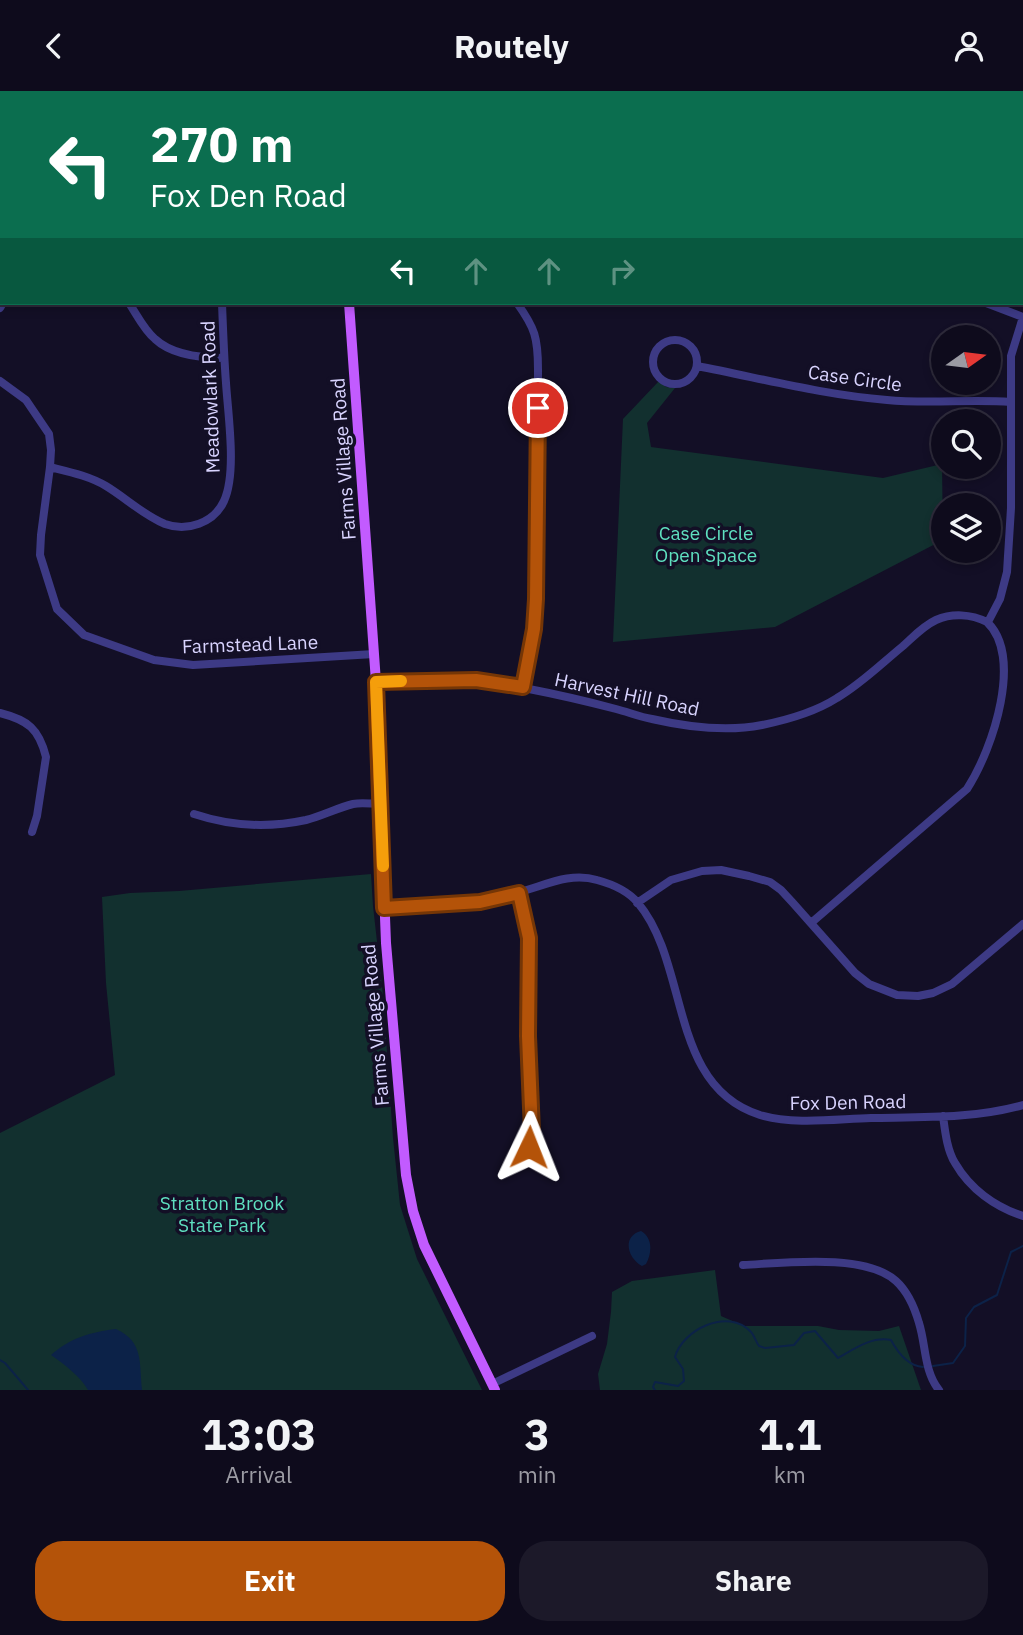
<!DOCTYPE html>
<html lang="en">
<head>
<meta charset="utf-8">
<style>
	:root { --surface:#0e0b1c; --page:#1c1929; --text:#f1f3f6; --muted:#9b9ba3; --line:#2e2b3b; --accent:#b45309 }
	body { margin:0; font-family:"IBM Plex Sans",sans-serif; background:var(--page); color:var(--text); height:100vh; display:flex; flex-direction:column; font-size:26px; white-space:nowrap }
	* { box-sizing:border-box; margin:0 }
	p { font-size:23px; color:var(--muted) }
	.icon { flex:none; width:38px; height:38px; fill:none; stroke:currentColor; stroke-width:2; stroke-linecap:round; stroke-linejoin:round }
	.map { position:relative; height:1299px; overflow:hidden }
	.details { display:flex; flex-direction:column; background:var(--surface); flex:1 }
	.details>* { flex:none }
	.hud { position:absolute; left:0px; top:0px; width:1024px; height:214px; box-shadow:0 4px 10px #0003,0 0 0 2px var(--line); background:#0b6e4f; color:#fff; overflow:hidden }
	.needle { width:46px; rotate:76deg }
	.buttons { position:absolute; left:931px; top:234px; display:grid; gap:14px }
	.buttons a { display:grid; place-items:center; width:70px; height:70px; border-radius:50%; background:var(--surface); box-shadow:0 4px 10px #0003,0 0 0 2px var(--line); font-size:35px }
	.pin { position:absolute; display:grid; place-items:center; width:60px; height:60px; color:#fff; margin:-30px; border:4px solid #fff; border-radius:50%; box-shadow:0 2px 7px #0007 }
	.me { position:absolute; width:77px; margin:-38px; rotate:2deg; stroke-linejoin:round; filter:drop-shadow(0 0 5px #0008) }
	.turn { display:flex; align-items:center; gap:24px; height:147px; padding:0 35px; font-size:32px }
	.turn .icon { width:91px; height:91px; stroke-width:2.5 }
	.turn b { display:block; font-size:49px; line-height:60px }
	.lanes { display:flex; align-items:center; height:66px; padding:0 35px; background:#0003; justify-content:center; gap:35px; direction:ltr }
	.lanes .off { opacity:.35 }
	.eta { display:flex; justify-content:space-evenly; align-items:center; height:119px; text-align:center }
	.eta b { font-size:42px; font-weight:800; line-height:49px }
	.button { display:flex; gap:14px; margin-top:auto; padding:14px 35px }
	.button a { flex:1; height:80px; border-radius:28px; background:var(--accent); color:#fff; font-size:28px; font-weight:800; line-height:80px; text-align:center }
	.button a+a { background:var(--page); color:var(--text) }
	header { display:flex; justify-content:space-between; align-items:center; height:91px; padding:0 35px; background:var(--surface); font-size:32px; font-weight:800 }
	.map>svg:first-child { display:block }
	.green { fill:#12302f }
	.water { fill:#0c2248 }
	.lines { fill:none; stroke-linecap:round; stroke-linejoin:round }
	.stream { stroke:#0c2248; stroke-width:2 }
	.minor { stroke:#3d3a85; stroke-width:8 }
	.major { stroke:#c25bff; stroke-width:10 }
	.route-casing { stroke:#753606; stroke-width:18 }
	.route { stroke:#b45309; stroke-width:12 }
	.slow { stroke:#f59e0b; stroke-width:12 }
	.labels { text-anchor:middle; stroke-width:7; stroke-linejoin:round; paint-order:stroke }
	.street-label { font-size:19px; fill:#d9d4ff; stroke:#130f26 }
	.park-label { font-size:19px; fill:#5fe0c0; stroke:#130f26 }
</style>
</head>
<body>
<header><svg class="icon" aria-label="back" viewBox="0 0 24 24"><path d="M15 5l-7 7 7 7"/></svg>Routely<svg class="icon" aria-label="person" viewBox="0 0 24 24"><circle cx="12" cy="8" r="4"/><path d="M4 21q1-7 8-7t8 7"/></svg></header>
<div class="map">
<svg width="1023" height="1299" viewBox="0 0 1023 1299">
	<rect width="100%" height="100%" fill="#130f26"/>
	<path class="green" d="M659,290L666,296L675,297L647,332L651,356L883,387L942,373L943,449L775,536L613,551L623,328Z
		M371,783L373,815L383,904L393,1047L400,1114L417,1168L482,1299H0V1042L115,984L106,892L102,806L130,802L179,800Z
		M715,1179L721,1225L744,1235H818L839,1239L879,1240L899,1235L921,1299H600L598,1283L607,1253L611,1221L612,1201L632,1190Z"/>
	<path class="water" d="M641,1140C653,1147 652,1162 646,1173L642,1175C627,1167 622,1145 641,1140Z
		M116,1238C144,1251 139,1271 142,1299H88C79,1284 65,1274 51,1264C70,1247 91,1241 116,1238Z"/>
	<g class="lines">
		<path class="stream" d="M0,1269L5,1272L28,1299
			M933,1275L953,1272L965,1255L966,1227L974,1216L997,1204L1011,1161L1023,1155
			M655,1299L653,1296L655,1291L678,1295L684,1290L683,1278L675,1266C682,1239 728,1216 751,1241C754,1244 756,1251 759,1255L765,1257L794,1254L804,1242L815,1240L838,1267C854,1258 872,1245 891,1249C898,1262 909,1275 923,1276"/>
		<path class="minor" d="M132,2L133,0
			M514,2V0
			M1009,2V0
			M129,212C137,224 144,239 155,248C172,264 201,267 224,267
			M517,212C535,237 538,247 538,278L537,488L534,538L523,596
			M986,212L1023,226
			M0,217L3,212
			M653 271a22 22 0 1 1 44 0a22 22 0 1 1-44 0Z
			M697,275C760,287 823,304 887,309C928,313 970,308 1011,311
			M0,290L26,309L49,343L51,359L50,376L41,444L40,464L57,518L84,544L154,569L193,574L374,563
			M50,376C70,381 89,385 106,395C126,407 143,424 165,433C187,441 214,432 224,410C237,382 228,324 226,292C224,266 223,239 222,212
			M988,531L1000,508L1007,481L1011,417V265L1023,226
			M376,591C426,590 475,586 524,597C555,603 586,610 616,618C628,621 640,626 652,628C687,636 727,641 762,634C787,629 815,621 837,607C861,593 881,573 903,555C913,546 923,535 936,529C952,522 971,523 987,531C1023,565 994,656 967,698L811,832
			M0,622C28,629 39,638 46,666L37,725L32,741
			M194,723C230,735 269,737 306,729C322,725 337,717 353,713C362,711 371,713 380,713
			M519,802L529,847L528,945L532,1041L529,1056
			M637,812L671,789L702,780L721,779L749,785L770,791L781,799L793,812L855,882L869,893L897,904L918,905L933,902L952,893L1023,833
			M384,817C416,815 448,815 479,811C493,809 507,805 520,801C546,794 570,781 597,789C612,793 628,800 638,812C690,874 668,995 760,1024C795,1034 835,1028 871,1027C921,1026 974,1028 1023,1014
			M943,1025C945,1040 947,1059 955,1072C970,1098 995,1116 1023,1125
			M743,1174C784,1172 865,1162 896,1190C907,1200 915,1218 919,1232C926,1254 924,1281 939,1299
			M492,1293L592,1245"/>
		<path class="major" d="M347,2V0
			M349,212L376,591L386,852L406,1084L413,1120L424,1154L495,1299"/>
	</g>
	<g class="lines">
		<g class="route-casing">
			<path id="route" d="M529,1056L532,1041L528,945L529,847L519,802L480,811L384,817L376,591L476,589L523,596L534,538L536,508L538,317"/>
		</g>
		<use href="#route" class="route"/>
		<path class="slow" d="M383,775L376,591L401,590"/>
	</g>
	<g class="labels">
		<g class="street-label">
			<text transform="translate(855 287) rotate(8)" y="7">Case Circle</text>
			<text transform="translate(210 306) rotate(-92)" y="7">Meadowlark Road</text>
			<text transform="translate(343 368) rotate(-94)" y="7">Farms Village Road</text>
			<text transform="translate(250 553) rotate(-2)" y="7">Farmstead Lane</text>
			<text transform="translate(627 603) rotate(12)" y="7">Harvest Hill Road</text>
			<text transform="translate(375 934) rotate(-95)" y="7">Farms Village Road</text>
			<text transform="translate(848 1011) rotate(-1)" y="7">Fox Den Road</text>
		</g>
		<g class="park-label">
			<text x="706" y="449">Case Circle<tspan x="706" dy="22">Open Space</tspan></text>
			<text x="222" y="1119">Stratton Brook<tspan x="222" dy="22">State Park</tspan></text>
		</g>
	</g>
</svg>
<div class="buttons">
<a><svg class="needle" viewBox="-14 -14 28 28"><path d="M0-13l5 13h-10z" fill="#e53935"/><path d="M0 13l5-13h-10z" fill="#9b9ba3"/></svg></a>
<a><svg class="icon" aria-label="search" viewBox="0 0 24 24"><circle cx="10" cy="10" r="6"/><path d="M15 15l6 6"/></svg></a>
<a><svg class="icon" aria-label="layers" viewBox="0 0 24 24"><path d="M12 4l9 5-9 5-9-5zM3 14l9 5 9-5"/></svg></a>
</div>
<div class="pin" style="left:538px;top:317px;background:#d93025"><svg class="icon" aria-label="arrive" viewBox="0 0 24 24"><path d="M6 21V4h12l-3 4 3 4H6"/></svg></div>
<svg class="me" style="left:529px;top:1056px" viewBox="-20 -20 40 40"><path d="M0-17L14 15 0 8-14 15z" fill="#b45309" stroke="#fff" stroke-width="4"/></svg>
<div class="hud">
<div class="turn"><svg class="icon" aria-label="left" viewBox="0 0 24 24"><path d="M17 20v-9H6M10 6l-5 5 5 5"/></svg><div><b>270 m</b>Fox Den Road</div></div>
<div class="lanes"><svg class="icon" aria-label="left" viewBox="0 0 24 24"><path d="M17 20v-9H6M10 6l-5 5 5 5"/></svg><svg class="icon off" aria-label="ahead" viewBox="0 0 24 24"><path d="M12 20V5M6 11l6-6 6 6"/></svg><svg class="icon off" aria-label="ahead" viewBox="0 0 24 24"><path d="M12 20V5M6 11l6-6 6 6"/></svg><svg class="icon off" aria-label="right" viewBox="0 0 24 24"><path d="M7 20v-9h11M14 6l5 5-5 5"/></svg></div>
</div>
</div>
<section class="details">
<div class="eta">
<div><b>13:03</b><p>Arrival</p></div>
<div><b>3</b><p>min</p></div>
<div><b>1.1</b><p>km</p></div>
</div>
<div class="button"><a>Exit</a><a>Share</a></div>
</section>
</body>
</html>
